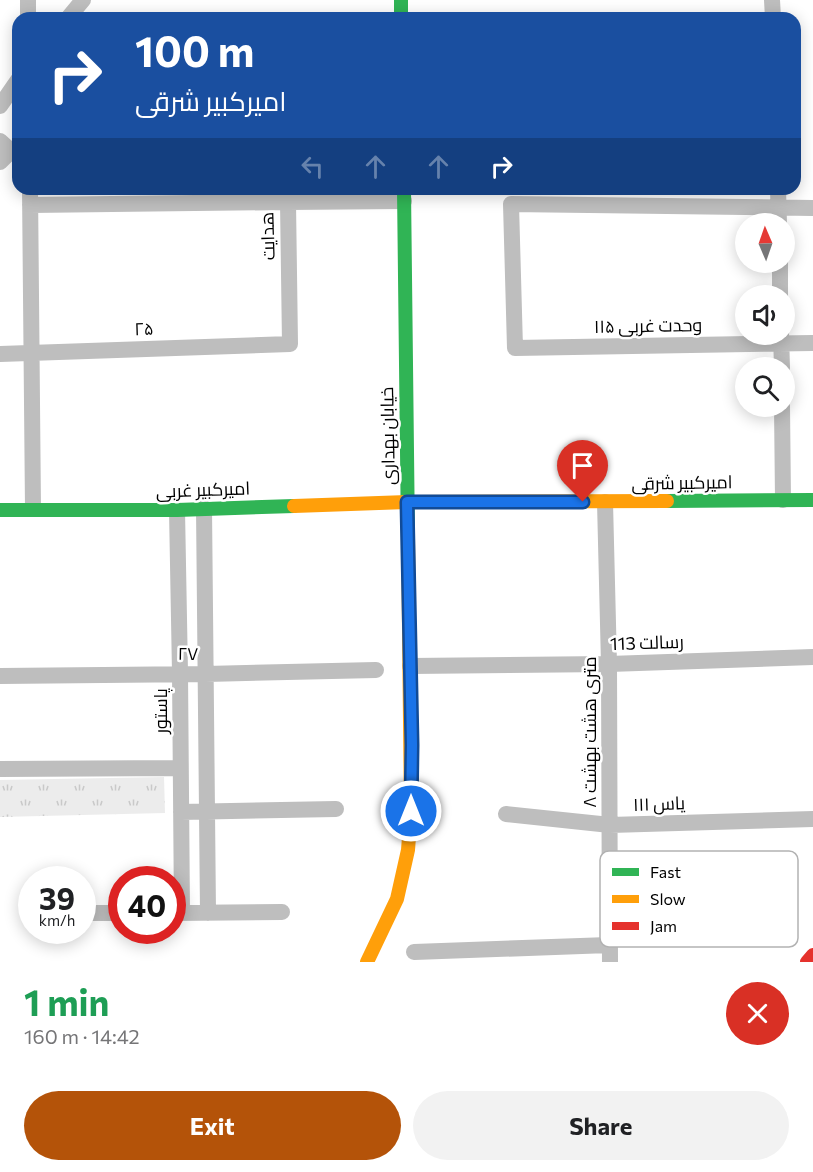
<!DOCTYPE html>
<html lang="en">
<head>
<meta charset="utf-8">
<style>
	:root { --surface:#fff; --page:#f2f2f2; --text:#202124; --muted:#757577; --accent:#b45309 }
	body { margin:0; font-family:Commissioner,Cairo,sans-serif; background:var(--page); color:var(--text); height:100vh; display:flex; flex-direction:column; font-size:22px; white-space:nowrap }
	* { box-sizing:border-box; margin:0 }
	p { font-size:20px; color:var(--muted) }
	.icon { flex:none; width:33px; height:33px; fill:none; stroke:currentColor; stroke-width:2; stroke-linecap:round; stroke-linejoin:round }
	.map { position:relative; height:962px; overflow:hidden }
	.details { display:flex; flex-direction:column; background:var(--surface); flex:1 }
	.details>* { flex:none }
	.top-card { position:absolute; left:12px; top:12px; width:789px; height:183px; border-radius:18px; box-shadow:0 3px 15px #0003; background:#1a4fa0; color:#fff; overflow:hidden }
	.needle { width:39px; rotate:358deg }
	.buttons { position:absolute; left:735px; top:213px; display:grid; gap:12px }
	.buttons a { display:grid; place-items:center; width:60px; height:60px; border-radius:50%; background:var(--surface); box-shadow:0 3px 15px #0003; font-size:30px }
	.speed { position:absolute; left:18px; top:866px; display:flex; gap:12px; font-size:30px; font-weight:700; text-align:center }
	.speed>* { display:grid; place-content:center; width:78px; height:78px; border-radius:50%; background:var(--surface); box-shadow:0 3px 15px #0003; line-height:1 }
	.speed small { font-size:15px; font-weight:400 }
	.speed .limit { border:9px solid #d22; background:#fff; color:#111 }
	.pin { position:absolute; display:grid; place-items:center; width:51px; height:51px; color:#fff; margin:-62px -26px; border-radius:50% 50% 50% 0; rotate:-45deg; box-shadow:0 0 6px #0007 }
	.pin .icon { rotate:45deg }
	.me { position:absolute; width:66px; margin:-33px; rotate:0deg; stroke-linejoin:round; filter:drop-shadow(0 0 4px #0008) }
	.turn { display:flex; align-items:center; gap:21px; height:126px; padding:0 24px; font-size:27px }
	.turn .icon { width:78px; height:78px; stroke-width:2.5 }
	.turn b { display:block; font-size:42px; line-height:51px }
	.lanes { display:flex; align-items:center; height:57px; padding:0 24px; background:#0003; justify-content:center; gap:30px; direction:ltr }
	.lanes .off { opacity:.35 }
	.round { display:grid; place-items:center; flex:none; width:63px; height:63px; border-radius:32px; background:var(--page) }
	.headline { display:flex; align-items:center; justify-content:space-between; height:102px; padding:0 24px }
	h1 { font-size:36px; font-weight:700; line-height:45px; color:#1e9e55 }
	.action { display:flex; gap:12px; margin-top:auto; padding:12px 24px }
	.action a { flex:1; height:69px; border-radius:36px; background:var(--accent); color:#fff; font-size:24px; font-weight:700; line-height:69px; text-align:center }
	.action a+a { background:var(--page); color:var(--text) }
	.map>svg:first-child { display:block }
	.park { fill:url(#park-tufts) }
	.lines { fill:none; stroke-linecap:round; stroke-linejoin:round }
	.street { stroke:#bebebe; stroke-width:16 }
	.fast { stroke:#30b455; stroke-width:14 }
	.slow { stroke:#ff9f0a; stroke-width:14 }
	.jam { stroke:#e5322d; stroke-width:14 }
	.route-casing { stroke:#114b97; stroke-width:15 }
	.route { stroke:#1a73e8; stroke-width:10 }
	.labels { text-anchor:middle; stroke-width:5; stroke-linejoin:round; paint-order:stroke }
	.street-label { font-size:18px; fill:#000; stroke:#fff }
	.key { fill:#fff; stroke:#b2b2b2; stroke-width:1.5 }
	.key-label { font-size:16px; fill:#000 }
</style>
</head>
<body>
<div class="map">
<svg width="813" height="962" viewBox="0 0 813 962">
	<defs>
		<pattern id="park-tufts" width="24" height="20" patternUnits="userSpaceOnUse" patternTransform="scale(1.5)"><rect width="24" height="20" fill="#ececec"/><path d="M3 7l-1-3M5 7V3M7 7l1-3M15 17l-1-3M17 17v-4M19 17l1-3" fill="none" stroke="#c9c9c9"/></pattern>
	</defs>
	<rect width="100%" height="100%" fill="#fff"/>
	<path class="park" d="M164,777L165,813L0,817V780Z"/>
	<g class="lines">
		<path class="street" d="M28,0V18
			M772,0L773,18
			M68,18L83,0
			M0,106L18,80
			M0,141L11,151L18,152
			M0,162L11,151
			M30,189L33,509
			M778,189L779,224
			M288,202L404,201
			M813,208L511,204L515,348L813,343
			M780,262V296
			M781,334L782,368
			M0,354L290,344L288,202L30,205
			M782,406L783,500
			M605,502L609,664L610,962
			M204,508L208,913
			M177,510L180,673L182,913
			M410,666L609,664L813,657
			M0,676L206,674L376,670
			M0,769L180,768
			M181,812L336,809
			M506,814L610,825L813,819
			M82,913H122
			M172,913L282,912
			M414,952L609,945"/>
		<path class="fast" d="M401,0V18
			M404,189L408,538
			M667,501L813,500
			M0,510H177L294,506"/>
		<path class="slow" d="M294,506L407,502L667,501
			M367,962L397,899L408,850L411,811L408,538"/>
		<path class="jam" d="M807,962L813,955"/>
	</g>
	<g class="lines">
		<g class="route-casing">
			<path id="route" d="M411,811L412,745L407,502H583"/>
		</g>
		<use href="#route" class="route"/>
	</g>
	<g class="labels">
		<g class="street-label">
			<text transform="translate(268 236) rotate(-92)" y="6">هدایت</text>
			<text transform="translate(648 326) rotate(-1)" y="6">۱۱۵ وحدت غربی</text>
			<text transform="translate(144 329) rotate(-2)" y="6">۲۵</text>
			<text transform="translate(388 436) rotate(-91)" y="6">خیابان بهداری</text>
			<text transform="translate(682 483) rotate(-1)" y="6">امیرکبیر شرقی</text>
			<text transform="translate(203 490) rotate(-2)" y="6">امیرکبیر غربی</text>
			<text transform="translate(647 643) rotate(-2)" y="6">رسالت 113</text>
			<text transform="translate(188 654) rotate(1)" y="6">۲۷</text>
			<text transform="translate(161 711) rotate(-90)" y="6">پاستور</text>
			<text transform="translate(590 732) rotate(-90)" y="6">۸ متری هشت بهشت</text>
			<text transform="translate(659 804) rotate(-2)" y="6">یاس ۱۱۱</text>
		</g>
	</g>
	<rect x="600" y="851" width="198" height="96" rx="9" class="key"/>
	<rect x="612" y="868" width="27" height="8" fill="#30b455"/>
	<rect x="612" y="895" width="27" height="8" fill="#ff9f0a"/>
	<rect x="612" y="922" width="27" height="8" fill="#e5322d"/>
	<g class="key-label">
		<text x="650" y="878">Fast</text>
		<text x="650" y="905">Slow</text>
		<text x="650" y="932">Jam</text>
	</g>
</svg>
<div class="buttons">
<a><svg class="needle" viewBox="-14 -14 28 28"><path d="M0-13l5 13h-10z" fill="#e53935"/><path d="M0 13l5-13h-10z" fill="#757577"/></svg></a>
<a><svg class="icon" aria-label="sound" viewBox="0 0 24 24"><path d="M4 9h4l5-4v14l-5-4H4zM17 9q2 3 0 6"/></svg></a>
<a><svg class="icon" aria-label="search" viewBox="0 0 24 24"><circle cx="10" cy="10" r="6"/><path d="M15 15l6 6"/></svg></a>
</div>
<div class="speed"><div>39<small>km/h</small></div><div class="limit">40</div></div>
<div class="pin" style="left:583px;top:502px;background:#d93025"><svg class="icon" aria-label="arrive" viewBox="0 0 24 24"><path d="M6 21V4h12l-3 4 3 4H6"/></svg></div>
<svg class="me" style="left:411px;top:811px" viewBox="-20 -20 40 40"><circle r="17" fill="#1a73e8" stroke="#fff" stroke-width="3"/><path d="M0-11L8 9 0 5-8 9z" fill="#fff"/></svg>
<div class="top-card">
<div class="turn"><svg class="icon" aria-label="right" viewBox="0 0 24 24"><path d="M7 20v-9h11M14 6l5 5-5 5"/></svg><div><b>100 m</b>امیرکبیر شرقی</div></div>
<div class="lanes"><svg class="icon off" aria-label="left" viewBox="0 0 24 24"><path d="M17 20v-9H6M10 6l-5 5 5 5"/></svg><svg class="icon off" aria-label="ahead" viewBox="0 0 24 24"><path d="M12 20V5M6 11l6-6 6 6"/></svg><svg class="icon off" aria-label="ahead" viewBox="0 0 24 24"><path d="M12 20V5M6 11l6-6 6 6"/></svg><svg class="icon" aria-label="right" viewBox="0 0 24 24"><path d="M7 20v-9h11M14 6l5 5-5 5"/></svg></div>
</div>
</div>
<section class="details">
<div class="headline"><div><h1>1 min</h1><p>160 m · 14:42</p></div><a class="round" style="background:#d93025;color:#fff"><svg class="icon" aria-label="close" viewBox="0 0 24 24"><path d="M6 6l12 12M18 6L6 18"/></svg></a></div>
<div class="action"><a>Exit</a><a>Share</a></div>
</section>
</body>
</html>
